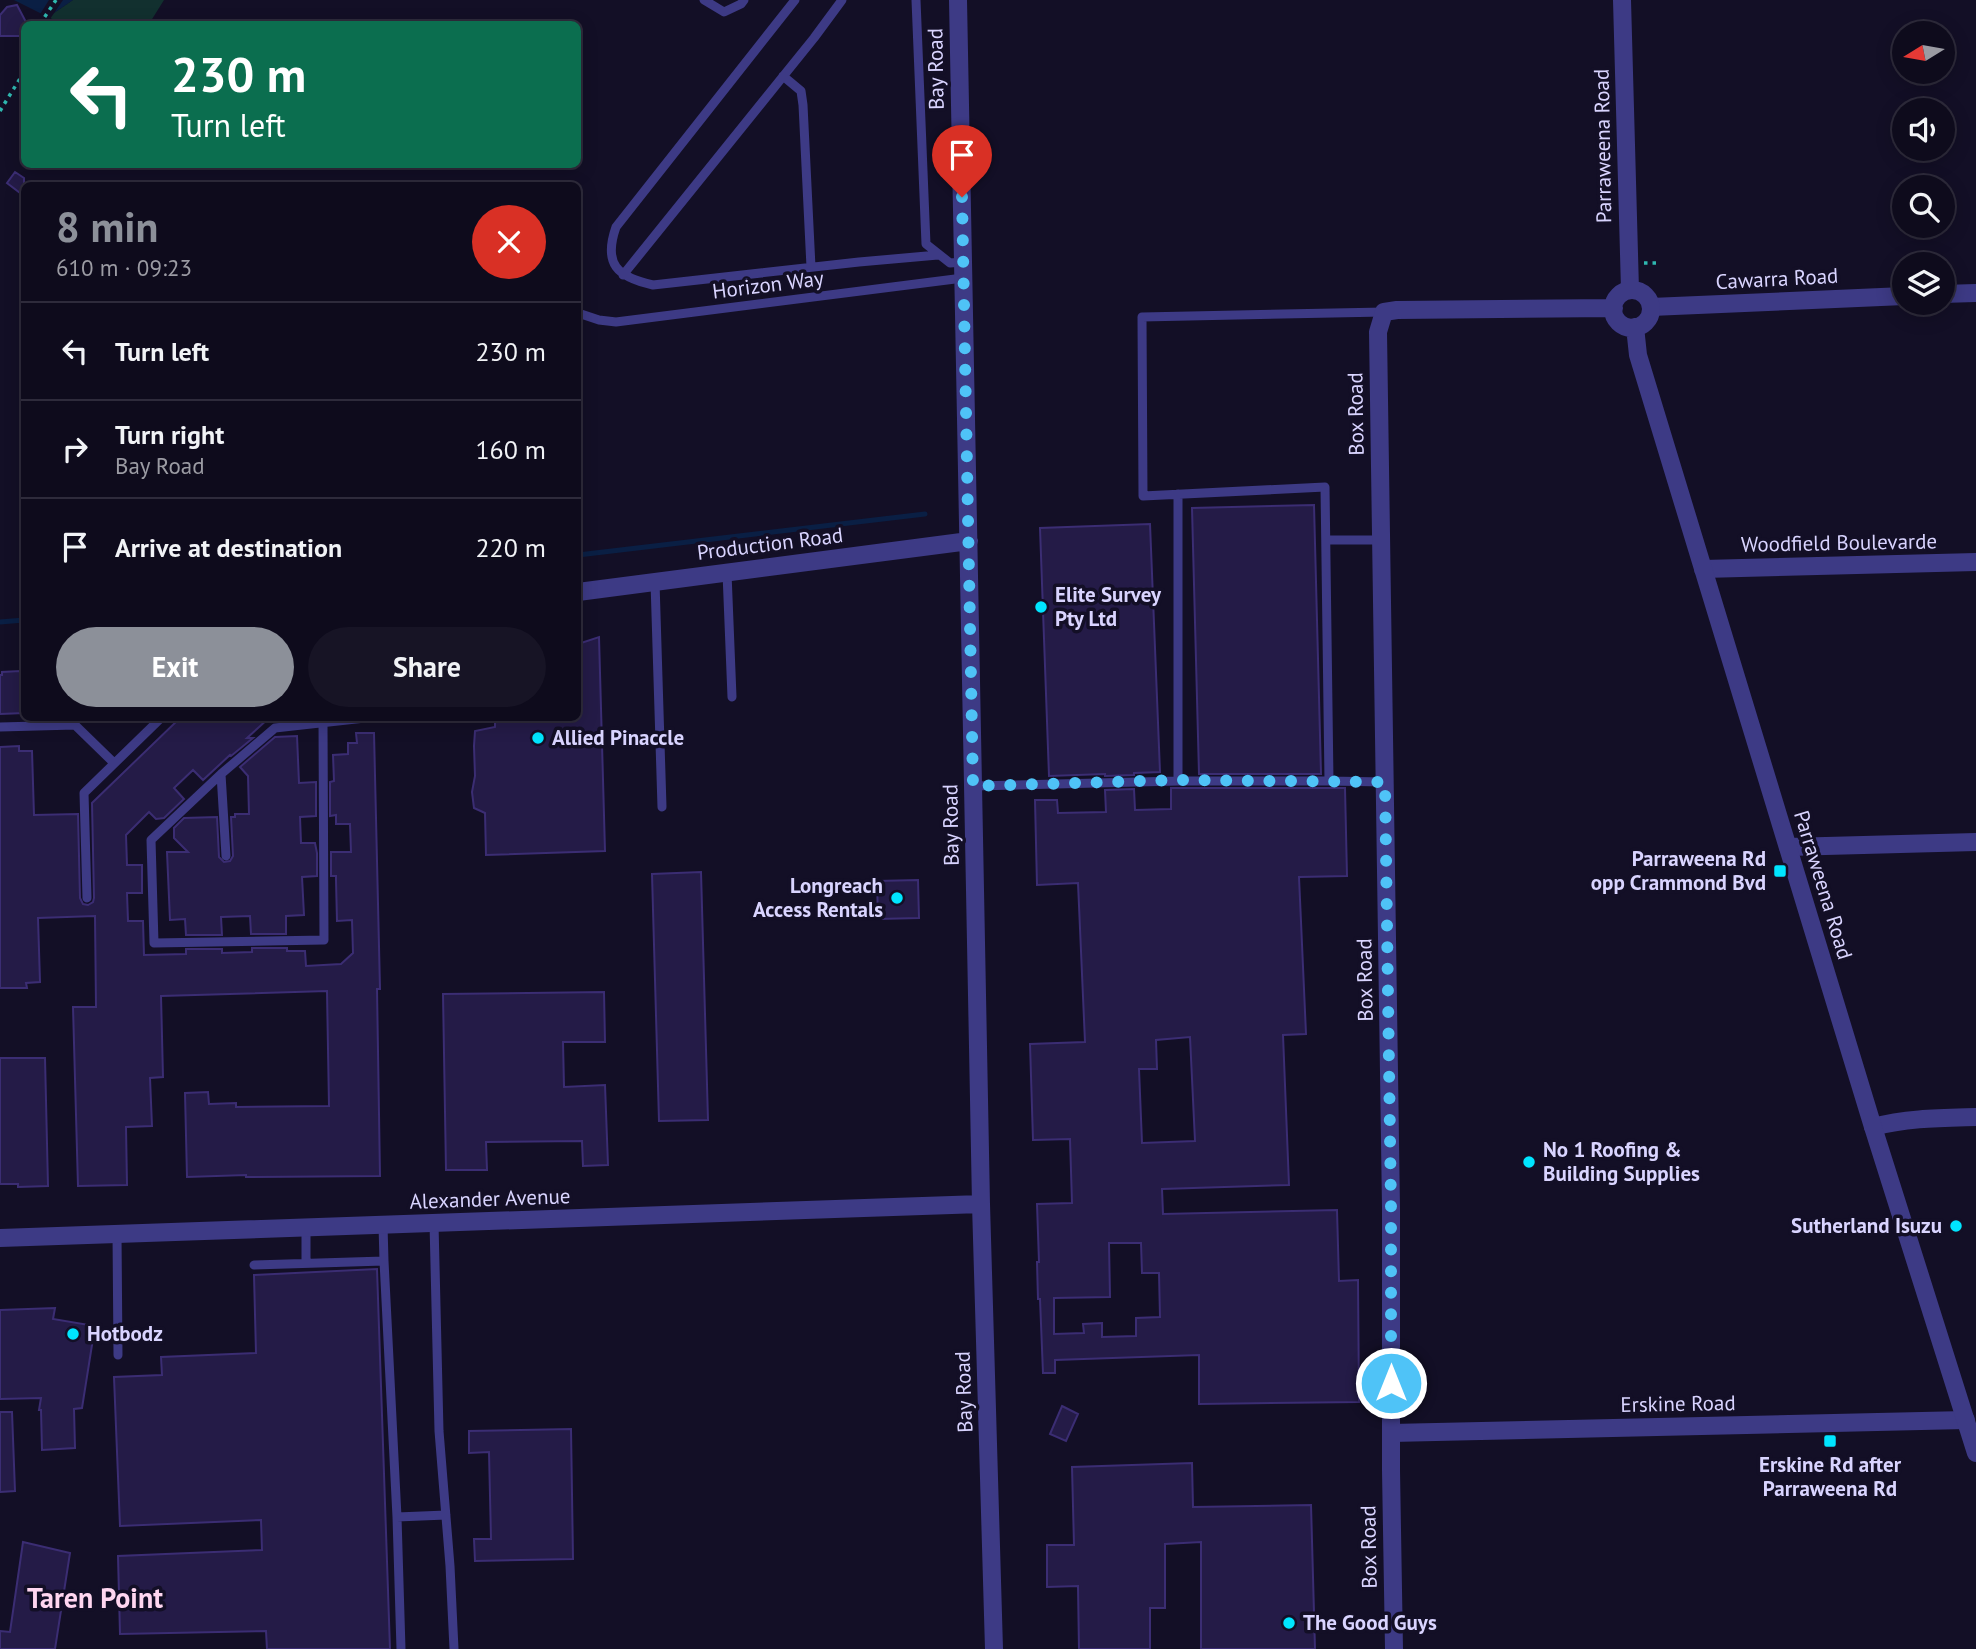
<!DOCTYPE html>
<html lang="en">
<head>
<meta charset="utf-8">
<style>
	:root { --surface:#0e0b1c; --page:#171425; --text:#f1f3f6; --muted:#9b9ba3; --line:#2e2b3b; --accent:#8c9099 }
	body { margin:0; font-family:"PT Sans",sans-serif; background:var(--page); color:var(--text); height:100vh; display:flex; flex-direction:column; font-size:26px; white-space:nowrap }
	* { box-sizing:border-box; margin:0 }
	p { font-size:23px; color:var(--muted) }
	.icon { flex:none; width:38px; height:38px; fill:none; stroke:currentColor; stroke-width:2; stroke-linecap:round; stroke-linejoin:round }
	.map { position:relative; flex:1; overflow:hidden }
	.panel { position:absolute; left:21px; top:182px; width:560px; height:539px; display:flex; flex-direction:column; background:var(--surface); border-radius:10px; box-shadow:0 4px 18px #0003,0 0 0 2px var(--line) }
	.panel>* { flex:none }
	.guide { position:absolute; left:21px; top:21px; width:560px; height:147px; border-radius:10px; box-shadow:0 4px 18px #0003,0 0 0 2px var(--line); background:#0b6e4f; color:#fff; overflow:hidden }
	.needle { width:46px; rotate:259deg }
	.fabs { position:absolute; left:1892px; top:21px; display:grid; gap:14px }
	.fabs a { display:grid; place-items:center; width:63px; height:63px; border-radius:50%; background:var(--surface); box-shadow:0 4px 18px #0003,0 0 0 2px var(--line); font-size:35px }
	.pin { position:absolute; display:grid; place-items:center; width:60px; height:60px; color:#fff; margin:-72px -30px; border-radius:50% 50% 50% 0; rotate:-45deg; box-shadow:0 0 7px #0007 }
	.pin .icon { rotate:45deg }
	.me { position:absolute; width:77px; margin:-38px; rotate:0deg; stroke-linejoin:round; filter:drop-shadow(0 0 5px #0008) }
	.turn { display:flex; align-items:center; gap:24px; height:147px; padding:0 35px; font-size:32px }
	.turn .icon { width:91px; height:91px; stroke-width:2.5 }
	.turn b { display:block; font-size:49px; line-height:60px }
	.round { display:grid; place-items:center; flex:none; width:74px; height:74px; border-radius:37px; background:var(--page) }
	.headline { display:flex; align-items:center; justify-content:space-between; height:119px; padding:0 35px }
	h1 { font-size:42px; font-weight:800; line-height:52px; color:var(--accent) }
	.action { display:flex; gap:14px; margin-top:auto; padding:14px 35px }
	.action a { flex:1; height:80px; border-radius:42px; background:var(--accent); color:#fff; font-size:28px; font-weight:800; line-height:80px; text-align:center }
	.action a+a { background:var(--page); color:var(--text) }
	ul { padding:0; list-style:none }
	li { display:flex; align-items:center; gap:21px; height:98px; padding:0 35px; border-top:2px solid var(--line) }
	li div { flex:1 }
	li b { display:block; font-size:26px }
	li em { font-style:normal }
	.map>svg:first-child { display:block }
	.green { fill:#12302f }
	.water { fill:#0a1f44 }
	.pier { fill:#130f26 }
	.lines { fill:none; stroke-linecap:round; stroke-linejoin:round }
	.stream { stroke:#0a1f44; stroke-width:5 }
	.building { fill:#241b47; stroke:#3b2d73; stroke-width:2; fill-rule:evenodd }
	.path { stroke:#2fb8b0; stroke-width:3.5; stroke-dasharray:3.5 5; stroke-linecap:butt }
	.service { stroke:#3d3a85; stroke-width:9 }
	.minor { stroke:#3d3a85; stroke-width:18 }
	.tertiary { stroke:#3d3a85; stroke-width:18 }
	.route { stroke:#4fc3f7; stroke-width:12; stroke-dasharray:0 21.6 }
	.poi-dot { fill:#00e5ff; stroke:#130f26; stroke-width:2.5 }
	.labels { text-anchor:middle; stroke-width:7; stroke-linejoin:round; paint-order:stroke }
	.street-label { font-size:21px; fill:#d9d4ff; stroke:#130f26 }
	.poi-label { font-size:21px; font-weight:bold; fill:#d9d4ff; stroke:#130f26; text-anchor:start }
	.district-label { font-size:28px; font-weight:bold; fill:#ffd6f0; stroke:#130f26 }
</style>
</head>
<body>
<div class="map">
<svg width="1976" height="1649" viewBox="0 0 1976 1649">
	<rect width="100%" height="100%" fill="#130f26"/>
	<path class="green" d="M73,0H164L149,24H63L48,17Z"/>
	<path class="water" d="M14,0H73L48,17Z"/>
	<path class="pier" d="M49,0H63L50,19L47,20L39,16Z"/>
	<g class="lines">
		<path class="stream" d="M578,555L925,514
			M0,622L24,620"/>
	</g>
	<path class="building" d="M17,5L27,24H24V33L22,36H0V15L7,7Z
		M15,172L24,178V196L7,183Z
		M1314,505L1321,774H1199L1192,508Z
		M1150,524L1160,772L1134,773V775L1105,776V774L1049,776L1040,528Z
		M599,637L605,851L486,855L485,813L474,808L472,792L475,776L474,746L475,731L495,727V718H578V644Z
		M20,671V673H24V713L0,714V675H2V672Z
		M180,718H269L247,738H253L231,756L230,755L203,780L193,770L174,788L184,799L164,818L156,819L149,812L126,835L127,865H142V893H127L128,921H143L144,955L186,954V949H222V953L252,952V948H287V951H305L306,966L341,964L353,953L352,920L337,921L336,880V876H331V852H351L350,824H336V815L330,816V782L334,781L333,755L348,754V743H357L356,733H374L380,989H377L380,1176L246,1177V1175L187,1177L185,1093L208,1092L209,1104L236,1103V1107L329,1106L327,991L161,996L163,1077L150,1078L152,1126L126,1127L127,1185L78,1186L73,1007H96L95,916L38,918L40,982L26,983L27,988H0V747L19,746V751H32L34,815L78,814L80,898L83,904L88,905L93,902L94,898L92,803Z
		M297,736L299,783L316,782V816L300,817L301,843H315L317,853V876L302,877L304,915L286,916V934H251L250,916L221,917L222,935H186L185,919L170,920L167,852H188L174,838V828L184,818L217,817L219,857L224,862L230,861L233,856L231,817H235V814H249L248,776L240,767L275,737Z
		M1171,788H1345L1347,876L1299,877L1306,1034L1283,1035L1289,1185L1162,1189L1163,1214L1337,1210L1339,1281L1358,1280L1359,1402L1199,1404V1355L1055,1360V1373H1043L1040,1299H1038L1037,1262H1039L1037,1204L1072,1203L1070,1139L1033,1140L1030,1044L1085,1042L1078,883L1037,885L1035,800H1057L1058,813L1106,812L1105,790L1134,789L1135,810L1171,809ZM1190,1037L1195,1141L1142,1143L1139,1069H1157L1156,1040ZM1109,1243H1141L1142,1273H1159L1160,1317L1136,1318V1336L1102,1337V1323L1083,1324L1084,1333L1054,1334V1298L1110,1297Z
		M701,872L708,1120L659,1121L652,874Z
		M918,880L919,918L878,919L877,881Z
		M604,992L605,1042H563L564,1087L605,1085L608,1165L583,1166L582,1141L486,1142L487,1170H446L443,994Z
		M0,1058H45L48,1186L18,1187V1184H0Z
		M377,1269L390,1649H267L266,1631L120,1634L118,1556L262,1550L261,1520L120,1526L114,1377L162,1375L161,1357L256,1353L254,1275Z
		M55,1308L53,1319L95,1326L82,1408L74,1409L75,1448L42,1450L41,1410H39L41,1398L0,1399V1310Z
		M1062,1406L1078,1414L1066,1441L1050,1434Z
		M0,1412H12L15,1491L0,1492Z
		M571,1429L573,1559L475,1561L474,1539H491L489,1452L469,1453V1431Z
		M1192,1463L1193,1507L1311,1505L1315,1649H1201V1542L1165,1544V1608H1150V1649H1079L1078,1586L1047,1587V1545H1074L1072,1467Z
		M23,1542L70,1553L55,1649H0V1631L10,1632Z"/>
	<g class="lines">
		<path class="path" d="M40,24L56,0
			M0,111L24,72
			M1644,263H1656"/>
		<path class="service" d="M704,0L724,12L741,4L744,0
			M795,0L616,227C603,264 617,277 653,285L859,262L938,255
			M916,0L926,244L950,263L963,262
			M783,76L801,91L803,105L811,267
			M623,275L814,38L842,0
			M1384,312L1142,317L1143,496L1325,487L1329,781L1385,782
			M578,313L599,320L616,322L963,278
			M1178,494V781
			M1326,540H1381
			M727,573L732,697
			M655,582L662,807
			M323,722L324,940L154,943L151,840L221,774L275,728L365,718
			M0,727L75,725L114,763
			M221,774L226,856
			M973,786L1178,781H1329
			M87,898L84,793L161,718
			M434,1223L439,1431L450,1566L454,1649
			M117,1234L118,1355
			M384,1261L397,1517L401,1649
			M306,1262V1228
			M254,1265L384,1261L383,1225
			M397,1517L446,1515"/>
		<path class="minor" d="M958,0L981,1204L994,1649
			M1942,294L1976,293
			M1651,307L1904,296
			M1703,569L1976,562
			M578,592L969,541
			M1788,847L1976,842
			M1873,1127C1907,1118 1941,1118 1976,1117
			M0,1238L981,1204
			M1391,1433L1966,1420"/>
		<path class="tertiary" d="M1622,0L1630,290
			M1613 309a19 19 0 1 1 38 0a19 19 0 1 1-38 0Z
			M1635,327L1638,355L1873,1127L1976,1453
			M1394,1649L1391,1470V1208L1378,332L1384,312L1397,310L1614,308"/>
	</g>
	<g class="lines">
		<path class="route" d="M962,197L973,786L1178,780L1385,782L1391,1208V1383"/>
	</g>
	<g class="poi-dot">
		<circle cx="1041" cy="607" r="7"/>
		<circle cx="538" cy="738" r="7"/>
		<rect x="1773" y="864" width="14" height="14" rx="3.5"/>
		<circle cx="897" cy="898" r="7"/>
		<circle cx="1529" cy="1162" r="7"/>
		<circle cx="1956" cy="1226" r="7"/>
		<circle cx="73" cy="1334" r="7"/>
		<rect x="1823" y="1434" width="14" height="14" rx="3.5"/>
		<circle cx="1289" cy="1623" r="7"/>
	</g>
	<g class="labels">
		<g class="street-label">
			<text transform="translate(936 69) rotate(-91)" y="7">Bay Road</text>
			<text transform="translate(1603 146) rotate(-91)" y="7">Parraweena Road</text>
			<text transform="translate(1777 279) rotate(-3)" y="7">Cawarra Road</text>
			<text transform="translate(768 285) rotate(-7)" y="7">Horizon Way</text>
			<text transform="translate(1356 414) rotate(-91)" y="7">Box Road</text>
			<text transform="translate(1839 543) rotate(-1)" y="7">Woodfield Boulevarde</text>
			<text transform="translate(770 544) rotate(-7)" y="7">Production Road</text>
			<text transform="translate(951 825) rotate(-91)" y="7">Bay Road</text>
			<text transform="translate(1823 885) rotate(73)" y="7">Parraweena Road</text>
			<text transform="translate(1365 980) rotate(-91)" y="7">Box Road</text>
			<text transform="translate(490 1199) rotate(-2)" y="7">Alexander Avenue</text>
			<text transform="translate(964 1392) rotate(-92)" y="7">Bay Road</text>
			<text transform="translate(1678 1404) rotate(-1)" y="7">Erskine Road</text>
			<text transform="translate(1369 1547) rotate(-91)" y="7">Box Road</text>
		</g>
		<g class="poi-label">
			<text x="1055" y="602">Elite Survey<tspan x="1055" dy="24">Pty Ltd</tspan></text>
			<text x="552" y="745">Allied Pinaccle</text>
			<text x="1766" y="866" text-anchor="end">Parraweena Rd<tspan x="1766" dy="24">opp Crammond Bvd</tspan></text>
			<text x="883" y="893" text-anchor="end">Longreach<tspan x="883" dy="24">Access Rentals</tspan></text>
			<text x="1543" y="1157">No 1 Roofing &amp;<tspan x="1543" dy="24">Building Supplies</tspan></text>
			<text x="1942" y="1233" text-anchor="end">Sutherland Isuzu</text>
			<text x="87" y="1341">Hotbodz</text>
			<text x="1830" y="1472" text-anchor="middle">Erskine Rd after<tspan x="1830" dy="24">Parraweena Rd</tspan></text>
			<text x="1303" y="1630">The Good Guys</text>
		</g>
		<g class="district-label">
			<text x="95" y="1608">Taren Point</text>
		</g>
	</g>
</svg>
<div class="fabs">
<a><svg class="needle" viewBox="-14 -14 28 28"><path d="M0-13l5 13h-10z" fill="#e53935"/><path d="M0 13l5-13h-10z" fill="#9b9ba3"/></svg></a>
<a><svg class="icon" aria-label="sound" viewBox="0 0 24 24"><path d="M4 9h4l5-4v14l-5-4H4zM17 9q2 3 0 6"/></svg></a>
<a><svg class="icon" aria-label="search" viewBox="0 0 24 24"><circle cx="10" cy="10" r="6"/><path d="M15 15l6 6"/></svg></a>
<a><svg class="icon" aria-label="layers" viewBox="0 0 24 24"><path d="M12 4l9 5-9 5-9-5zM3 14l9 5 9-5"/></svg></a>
</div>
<div class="pin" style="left:962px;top:197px;background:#d93025"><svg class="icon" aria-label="arrive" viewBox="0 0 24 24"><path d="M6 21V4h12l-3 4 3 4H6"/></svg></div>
<svg class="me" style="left:1391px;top:1383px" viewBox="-20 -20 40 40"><circle r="17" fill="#4fc3f7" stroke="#fff" stroke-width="3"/><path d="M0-11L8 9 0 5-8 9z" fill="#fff"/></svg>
<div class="guide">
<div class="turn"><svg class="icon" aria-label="left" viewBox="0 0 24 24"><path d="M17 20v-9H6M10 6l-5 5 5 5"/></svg><div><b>230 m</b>Turn left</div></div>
</div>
<section class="panel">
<div class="headline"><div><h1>8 min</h1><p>610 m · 09:23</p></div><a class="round" style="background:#d93025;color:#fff"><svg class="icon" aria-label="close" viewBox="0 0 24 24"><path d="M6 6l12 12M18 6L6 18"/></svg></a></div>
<ul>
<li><svg class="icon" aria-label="left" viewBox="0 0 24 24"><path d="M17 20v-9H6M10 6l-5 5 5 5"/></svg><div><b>Turn left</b></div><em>230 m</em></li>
<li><svg class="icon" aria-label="right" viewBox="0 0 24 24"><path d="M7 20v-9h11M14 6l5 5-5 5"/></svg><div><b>Turn right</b><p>Bay Road</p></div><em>160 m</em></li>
<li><svg class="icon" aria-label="arrive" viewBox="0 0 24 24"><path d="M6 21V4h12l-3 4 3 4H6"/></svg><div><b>Arrive at destination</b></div><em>220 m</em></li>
</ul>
<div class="action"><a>Exit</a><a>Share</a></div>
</section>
</div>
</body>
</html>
